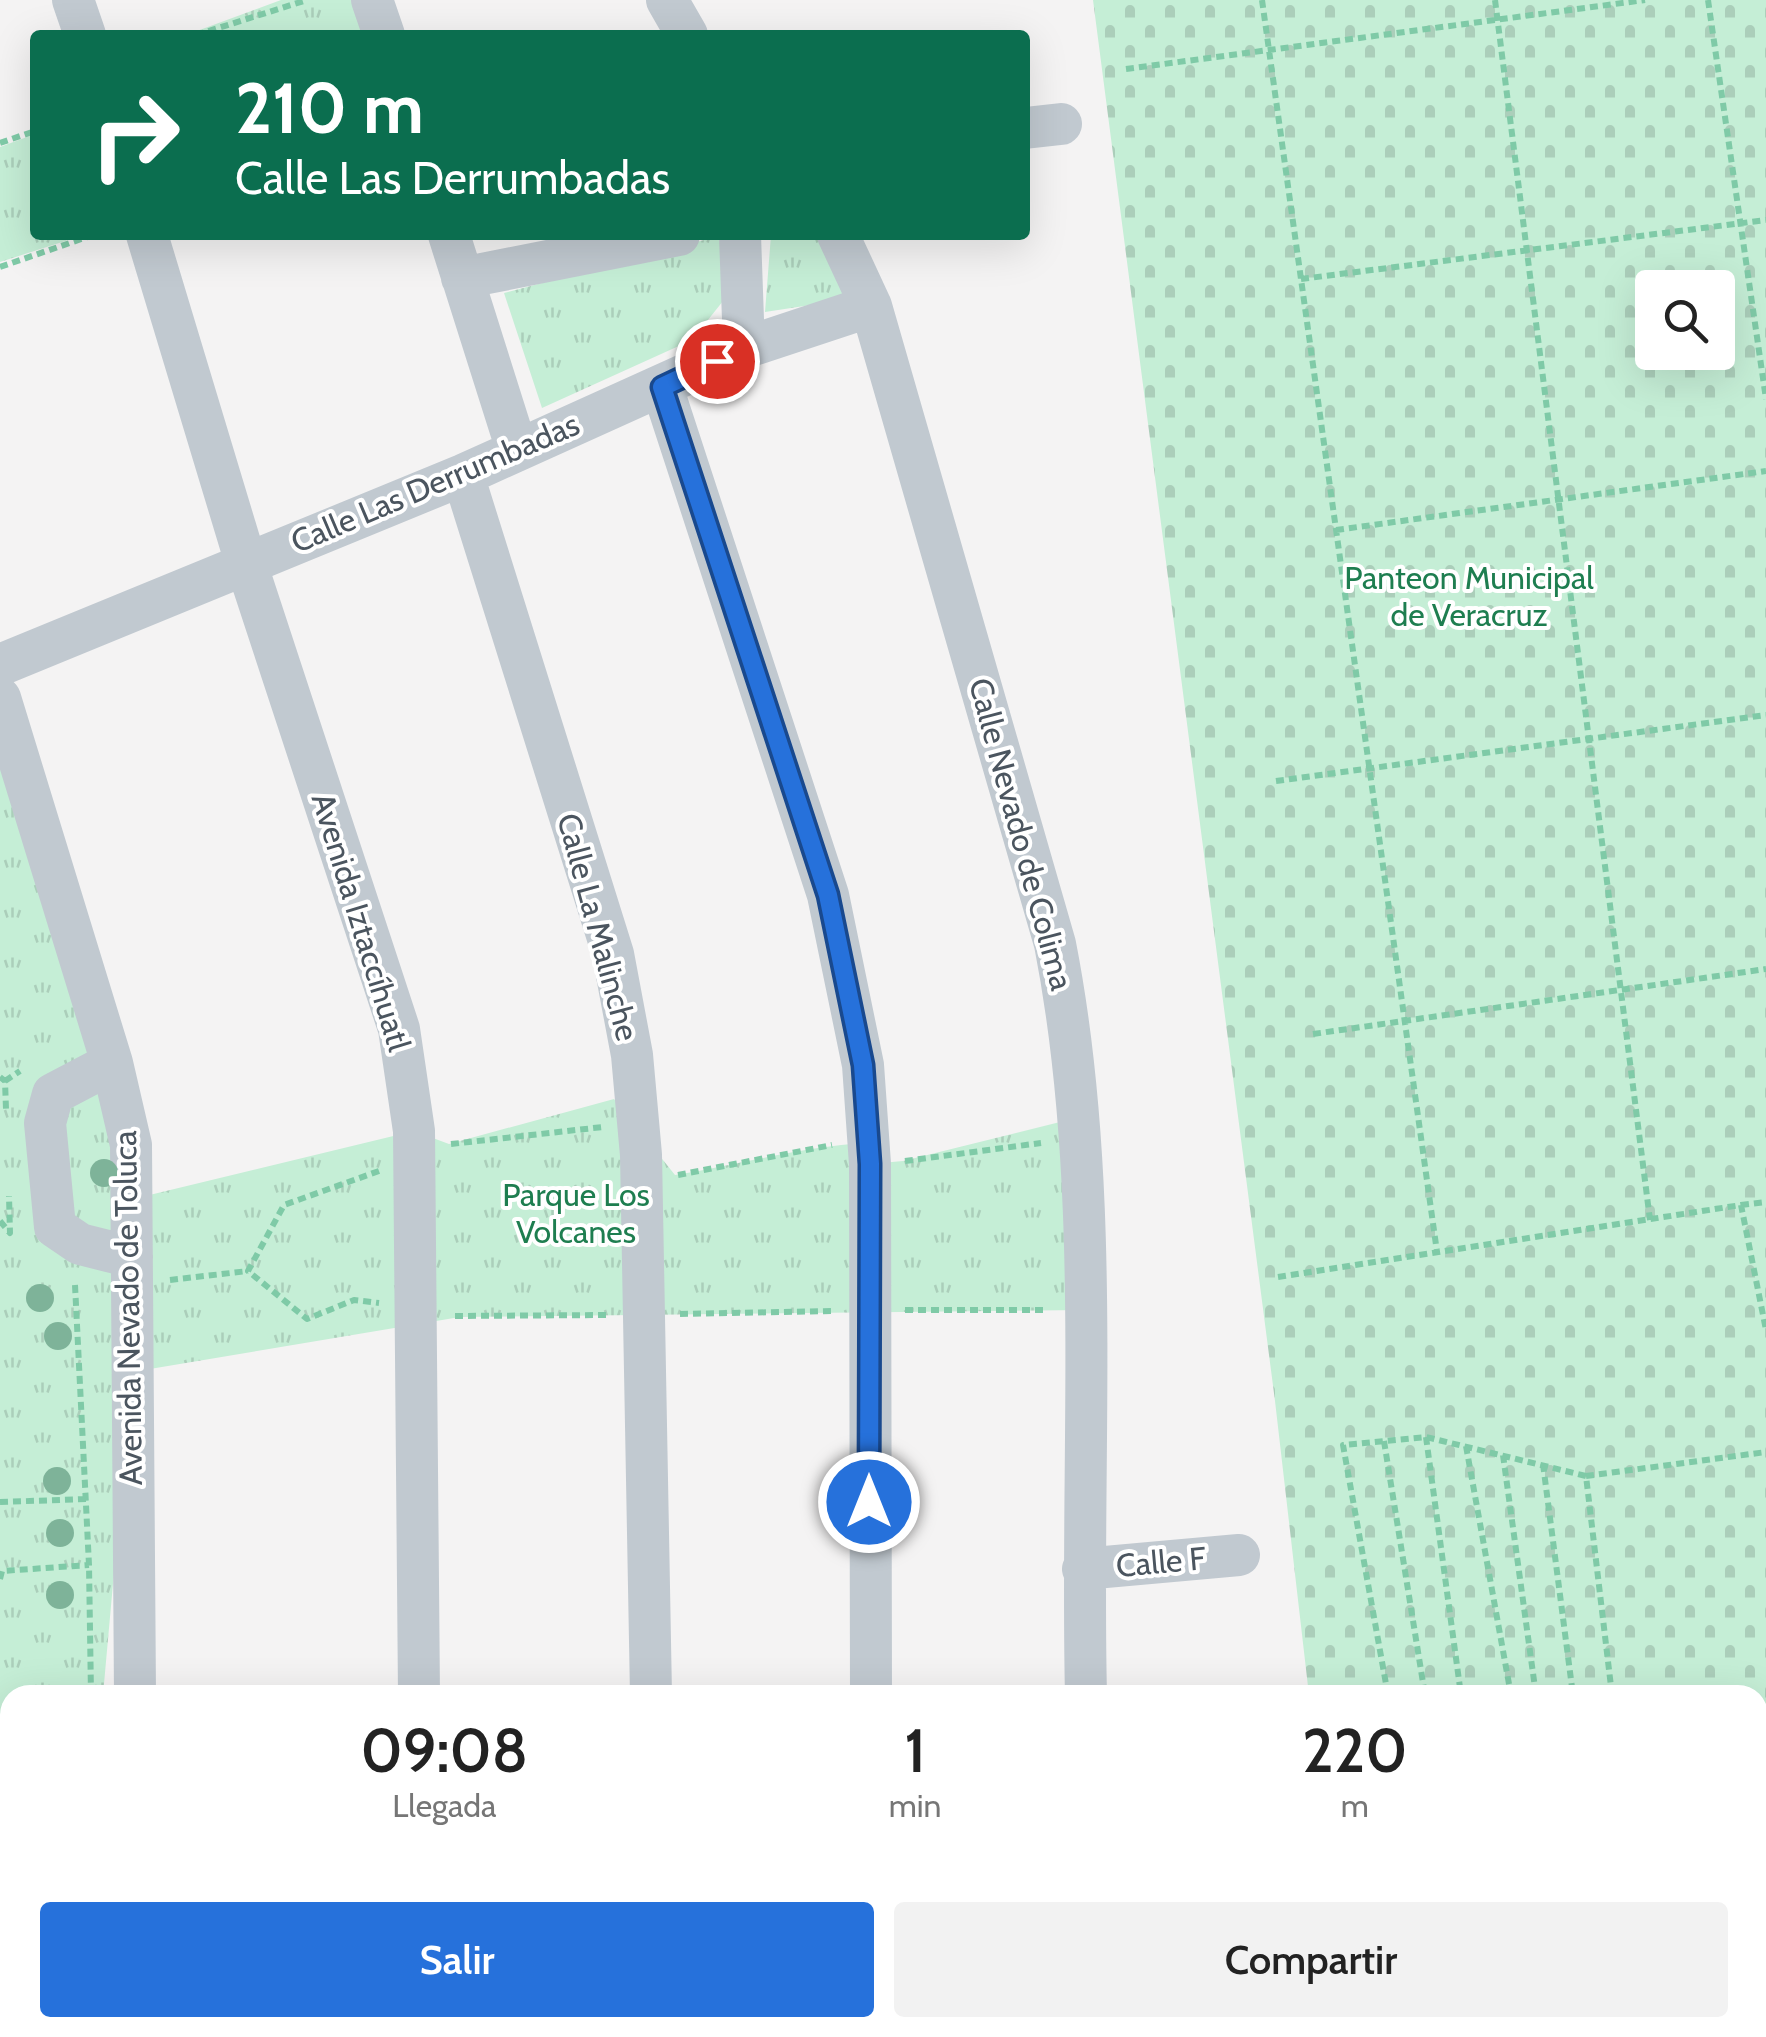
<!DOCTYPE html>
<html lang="es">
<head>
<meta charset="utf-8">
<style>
	:root { --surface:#fff; --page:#f2f2f2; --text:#222; --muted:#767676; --accent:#2671db }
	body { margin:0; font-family:Cabin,sans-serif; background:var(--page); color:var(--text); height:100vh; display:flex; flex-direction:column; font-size:38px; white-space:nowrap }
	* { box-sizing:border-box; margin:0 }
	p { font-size:32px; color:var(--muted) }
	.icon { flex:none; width:55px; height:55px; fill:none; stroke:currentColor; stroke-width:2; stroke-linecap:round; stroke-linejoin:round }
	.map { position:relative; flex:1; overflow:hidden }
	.panel { position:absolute; left:0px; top:1685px; width:1768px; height:352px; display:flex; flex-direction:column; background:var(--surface); border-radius:30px 30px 0 0; box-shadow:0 10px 40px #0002 }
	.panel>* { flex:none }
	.banner { position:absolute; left:30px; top:30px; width:1000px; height:210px; border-radius:10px; box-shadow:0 10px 40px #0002; background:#0b6e4f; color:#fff; overflow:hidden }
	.buttons { position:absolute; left:1635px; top:270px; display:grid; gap:20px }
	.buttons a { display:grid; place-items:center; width:100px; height:100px; border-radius:10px; background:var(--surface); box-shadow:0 10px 40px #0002; font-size:50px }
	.pin { position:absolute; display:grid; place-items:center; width:85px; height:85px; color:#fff; margin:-42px; border:5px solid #fff; border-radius:50%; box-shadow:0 2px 10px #0007 }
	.me { position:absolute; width:110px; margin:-55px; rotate:0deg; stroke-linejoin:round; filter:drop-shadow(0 0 8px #0008) }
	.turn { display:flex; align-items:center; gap:35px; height:210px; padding:0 40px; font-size:45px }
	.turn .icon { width:130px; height:130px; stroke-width:2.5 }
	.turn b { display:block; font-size:70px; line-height:85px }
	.eta { display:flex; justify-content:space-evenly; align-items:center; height:170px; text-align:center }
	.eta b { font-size:60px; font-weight:600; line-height:70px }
	.action { display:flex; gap:20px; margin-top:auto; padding:20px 40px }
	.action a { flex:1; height:115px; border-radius:10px; background:var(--accent); color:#fff; font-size:40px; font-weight:600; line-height:115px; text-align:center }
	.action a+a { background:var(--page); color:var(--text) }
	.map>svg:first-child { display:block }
	.grass { fill:url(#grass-tufts) }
	.cemetery { fill:url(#cemetery-stones); fill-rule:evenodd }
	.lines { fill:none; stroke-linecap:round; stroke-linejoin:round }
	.path { stroke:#7fcaa7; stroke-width:6; stroke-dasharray:8 5; stroke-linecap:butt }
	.minor { stroke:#c1c9d0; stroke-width:42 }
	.tree { fill:#7eb399 }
	.route-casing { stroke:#19498e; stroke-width:25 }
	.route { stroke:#2671db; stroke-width:18 }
	.labels { text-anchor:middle; stroke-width:8; stroke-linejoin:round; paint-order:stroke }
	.street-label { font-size:32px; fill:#4b555f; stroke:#fff }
	.park-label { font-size:32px; fill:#1e7e50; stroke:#fff }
</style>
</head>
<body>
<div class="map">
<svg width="1766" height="2037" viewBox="0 0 1766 2037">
	<defs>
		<pattern id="grass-tufts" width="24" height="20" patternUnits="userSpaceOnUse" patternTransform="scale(2.5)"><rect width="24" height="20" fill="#c5eed6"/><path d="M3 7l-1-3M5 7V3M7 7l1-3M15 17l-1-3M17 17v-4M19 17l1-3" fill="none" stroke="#abceba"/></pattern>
		<pattern id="cemetery-stones" width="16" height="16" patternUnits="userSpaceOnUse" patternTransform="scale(2.5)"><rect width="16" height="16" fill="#c5eed6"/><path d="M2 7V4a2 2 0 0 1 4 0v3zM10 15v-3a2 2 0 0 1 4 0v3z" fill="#abceba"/></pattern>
	</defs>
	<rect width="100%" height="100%" fill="#f4f3f3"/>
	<path class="grass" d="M281,0H375L385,35H186Z
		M35,134V235H84L0,262V147Z
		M771,235H831L850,299L765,312Z
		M719,236L727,296L692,340L542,408L504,293Z
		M0,698L133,1199L414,1131L449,1144L614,1099L675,1175C740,1165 802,1146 868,1143L870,1164L903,1161L1080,1117L1084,1310L460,1317L132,1372L103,1695H10V1887L0,1890Z"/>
	<path class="cemetery" d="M1093,0H1766V2037H1348L1347,2028H1758V1695H1309L1275,1401ZM1652,288H1718V352H1652Z"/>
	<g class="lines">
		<path class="path" d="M1262,0L1437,1252
			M1495,0L1650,1220
			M1708,0L1766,399
			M196,35L307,0
			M1126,69L1645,0
			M0,143L35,131
			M0,267L93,235
			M1301,279L1766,220
			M1336,530L1766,471
			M1276,781L1766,715
			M1313,1034L1766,969
			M0,1077L5,1081L6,1109
			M5,1081L20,1071
			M451,1144L603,1127
			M905,1161L1041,1143
			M379,1171L284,1205L248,1271L307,1319L354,1300L379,1303
			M678,1175L832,1145
			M1741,1205L1766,1202
			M0,1221L10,1233L9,1196
			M1278,1277L1741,1205L1766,1330
			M170,1280L248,1271
			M75,1285L89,1565L91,1695
			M905,1310H1047
			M680,1314L832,1311
			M455,1316L607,1315
			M1426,1437L1461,1695
			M1384,1441L1425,1695
			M1466,1446L1511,1695
			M1503,1455L1536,1695
			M1543,1464L1573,1695
			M1586,1476L1766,1452
			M0,1502L89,1499
			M0,1579L2,1571L89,1565
			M1388,1695L1343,1445L1426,1437L1586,1476L1612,1695
			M1758,1779L1766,1778
			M1758,1969L1766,2026
			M1436,2028L1437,2037
			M1499,2028L1500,2037
			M1555,2028L1556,2037
			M1581,2028L1582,2037
			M1617,2028L1618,2037
			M1649,2028L1650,2037
			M1683,2028L1685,2037
			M1720,2028L1722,2037"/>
		<path class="minor" d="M73,0L85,35
			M372,0L384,35
			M667,0L687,35
			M1025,128L1061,124
			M147,235L246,563L399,1029L414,1131L419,1695
			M449,235L517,450
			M740,235L744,348
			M838,235L871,306L1055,944C1103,1189 1080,1446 1086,1695
			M462,278L679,235
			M662,387L828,895L863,1065L870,1164L871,1695
			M463,475L613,954L632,1055L641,1155L651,1695
			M0,665L463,475L744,348L871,306
			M0,698L112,1063L131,1145L135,1695
			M112,1063L53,1094L45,1123L55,1227L80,1244L132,1257
			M1083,1569L1239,1555
			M0,1923H10
			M196,2028V2037
			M423,2028V2037
			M656,2028L657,2037
			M874,2028V2037
			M1092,2028V2037"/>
	</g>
	<g class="tree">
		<circle cx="104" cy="1173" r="14"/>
		<circle cx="40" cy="1298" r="14"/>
		<circle cx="58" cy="1336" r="14"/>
		<circle cx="57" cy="1481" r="14"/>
		<circle cx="60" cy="1533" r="14"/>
		<circle cx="60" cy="1595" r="14"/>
	</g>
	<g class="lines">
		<g class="route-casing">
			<path id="route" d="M717,361L662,387L828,895L863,1065L870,1164L869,1502"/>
		</g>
		<use href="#route" class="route"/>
	</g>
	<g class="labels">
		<g class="street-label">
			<text transform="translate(435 483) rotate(-23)" y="11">Calle Las Derrumbadas</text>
			<text transform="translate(1021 834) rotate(75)" y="11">Calle Nevado de Colima</text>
			<text transform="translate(361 922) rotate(73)" y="11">Avenida Iztaccíhuatl</text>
			<text transform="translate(598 927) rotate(75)" y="11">Calle La Malinche</text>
			<text transform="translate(128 1308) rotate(-91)" y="11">Avenida Nevado de Toluca</text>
			<text transform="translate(1161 1562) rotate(-5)" y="11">Calle F</text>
		</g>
		<g class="park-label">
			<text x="1469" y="589">Panteon Municipal<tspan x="1469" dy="37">de Veracruz</tspan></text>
			<text x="576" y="1206">Parque Los<tspan x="576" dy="37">Volcanes</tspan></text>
		</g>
	</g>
</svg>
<div class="buttons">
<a><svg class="icon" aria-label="search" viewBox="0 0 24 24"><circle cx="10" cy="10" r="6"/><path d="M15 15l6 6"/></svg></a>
</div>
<div class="pin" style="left:717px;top:361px;background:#d93025"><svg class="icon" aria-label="arrive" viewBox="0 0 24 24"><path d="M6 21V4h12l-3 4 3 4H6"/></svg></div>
<svg class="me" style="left:869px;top:1502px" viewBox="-20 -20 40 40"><circle r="17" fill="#2671db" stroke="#fff" stroke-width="3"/><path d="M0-11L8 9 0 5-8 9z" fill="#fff"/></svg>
<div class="banner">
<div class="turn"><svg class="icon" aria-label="right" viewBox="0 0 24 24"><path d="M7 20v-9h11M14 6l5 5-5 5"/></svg><div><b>210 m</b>Calle Las Derrumbadas</div></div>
</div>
<section class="panel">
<div class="eta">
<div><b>09:08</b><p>Llegada</p></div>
<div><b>1</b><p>min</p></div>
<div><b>220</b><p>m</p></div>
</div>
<div class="action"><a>Salir</a><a>Compartir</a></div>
</section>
</div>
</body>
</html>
